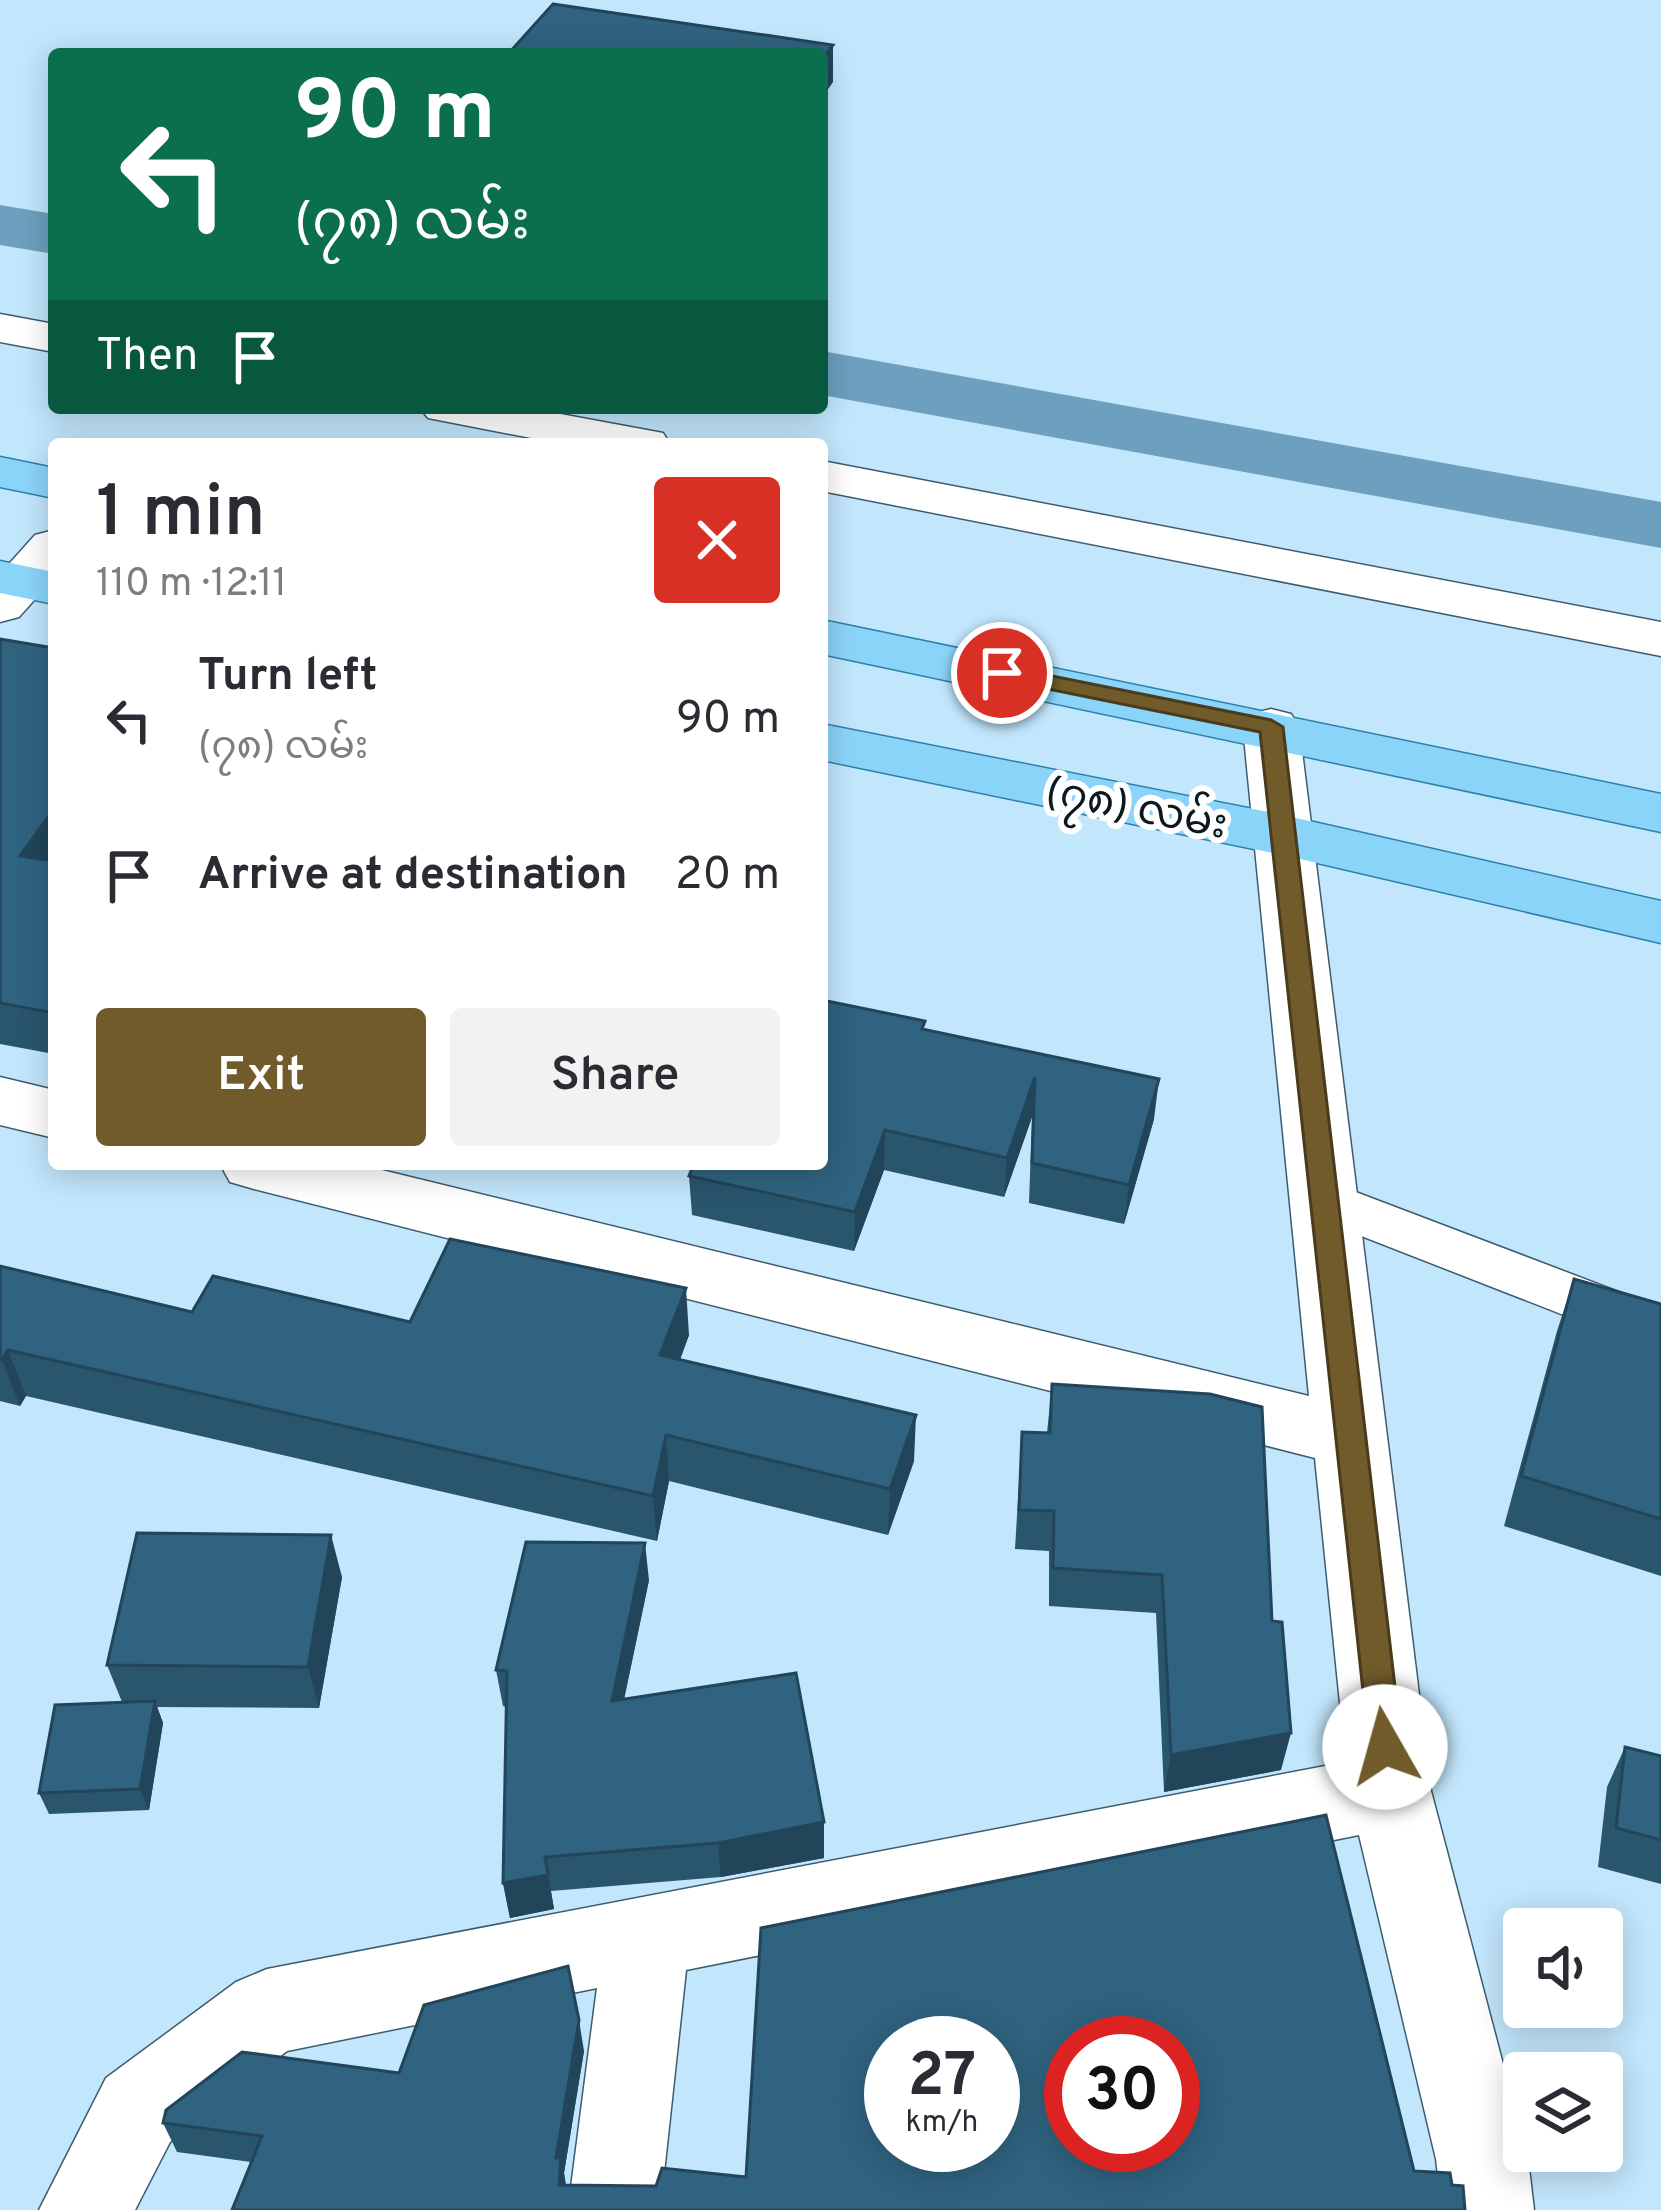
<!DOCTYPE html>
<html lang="en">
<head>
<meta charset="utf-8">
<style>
	:root { --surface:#fff; --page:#f2f2f3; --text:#2b2b33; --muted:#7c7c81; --accent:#715b2b }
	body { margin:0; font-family:Overpass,"Noto Sans Myanmar",sans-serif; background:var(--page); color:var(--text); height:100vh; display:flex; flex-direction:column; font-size:45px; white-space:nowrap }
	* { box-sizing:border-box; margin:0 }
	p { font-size:39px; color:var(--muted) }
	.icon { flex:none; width:66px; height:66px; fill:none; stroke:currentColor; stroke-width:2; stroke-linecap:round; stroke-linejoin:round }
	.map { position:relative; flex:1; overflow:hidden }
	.side { position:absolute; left:48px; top:438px; width:780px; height:732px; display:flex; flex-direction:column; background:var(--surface); border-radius:12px; box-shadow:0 6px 30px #0003 }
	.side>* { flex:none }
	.hud { position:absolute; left:48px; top:48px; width:780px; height:366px; border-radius:12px; box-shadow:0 6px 30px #0003; background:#0b6e4f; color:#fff; overflow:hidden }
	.buttons { position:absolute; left:1503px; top:1908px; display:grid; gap:24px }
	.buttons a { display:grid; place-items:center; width:120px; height:120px; border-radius:12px; background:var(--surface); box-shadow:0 6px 30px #0003; font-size:60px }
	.speed { position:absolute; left:864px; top:2016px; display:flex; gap:24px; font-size:60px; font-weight:700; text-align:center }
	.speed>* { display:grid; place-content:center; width:156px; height:156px; border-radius:50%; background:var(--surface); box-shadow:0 6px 30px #0003; line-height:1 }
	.speed small { font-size:30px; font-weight:400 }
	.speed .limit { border:18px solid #d22; background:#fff; color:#111 }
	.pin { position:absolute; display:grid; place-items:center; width:102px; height:102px; color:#fff; margin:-51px; border:6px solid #fff; border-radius:50%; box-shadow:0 3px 12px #0007 }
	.me { position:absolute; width:132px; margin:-66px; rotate:353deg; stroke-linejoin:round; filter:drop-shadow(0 0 9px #0008) }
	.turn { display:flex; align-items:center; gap:42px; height:252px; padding:0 48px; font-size:54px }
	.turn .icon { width:156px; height:156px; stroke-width:2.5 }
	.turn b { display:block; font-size:84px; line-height:102px }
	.then { display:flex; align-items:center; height:114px; padding:0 48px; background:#0003; gap:24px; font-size:45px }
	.round { display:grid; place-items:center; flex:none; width:126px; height:126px; border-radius:12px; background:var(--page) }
	.head { display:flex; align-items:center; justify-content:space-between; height:204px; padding:0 48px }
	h1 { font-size:72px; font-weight:600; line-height:90px }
	.primary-button { display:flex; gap:24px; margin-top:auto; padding:24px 48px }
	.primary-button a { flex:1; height:138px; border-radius:12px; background:var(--accent); color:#fff; font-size:48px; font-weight:600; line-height:138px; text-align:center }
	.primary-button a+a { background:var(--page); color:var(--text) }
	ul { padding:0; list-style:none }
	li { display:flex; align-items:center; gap:36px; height:156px; padding:0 48px }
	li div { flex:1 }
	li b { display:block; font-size:45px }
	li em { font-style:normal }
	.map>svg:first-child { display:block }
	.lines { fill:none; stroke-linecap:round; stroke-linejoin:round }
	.canal { fill:#6ca0be; fill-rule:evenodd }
	.service-casing { stroke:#3d5c6f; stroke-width:3 }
	.minor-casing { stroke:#3d5c6f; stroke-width:3 }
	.primary-casing { stroke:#2c80aa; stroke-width:3 }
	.service { fill:#fff; fill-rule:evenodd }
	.minor { fill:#fff; fill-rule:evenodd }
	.primary { fill:#8bd4f9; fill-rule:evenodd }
	.wall { fill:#29556d }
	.shaded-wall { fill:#224559 }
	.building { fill:#30637f; stroke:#224559; stroke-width:3; fill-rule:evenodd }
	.route { fill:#715b2b; stroke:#493b1c; stroke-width:3 }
	.labels { text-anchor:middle; stroke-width:12; stroke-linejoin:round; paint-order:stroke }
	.street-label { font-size:42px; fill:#0b1820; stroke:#fff }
</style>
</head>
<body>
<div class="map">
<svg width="1661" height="2210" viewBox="0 0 1661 2210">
	<rect width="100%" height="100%" fill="#c2e6fc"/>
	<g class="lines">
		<path class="canal" d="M0,205L54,214V254L0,245Z
			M822,351L1661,502V548L822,395Z"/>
		<g class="service-casing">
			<path id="service" d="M1324,1180L1661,1308V1353L1305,1214L1298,1200L1305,1186Z"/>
		</g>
		<g class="minor-casing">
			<path id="minor" d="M0,314L54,324V352L0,342Z
				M420,408H528L663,433L670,444H562L428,418Z
				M822,461L1661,622V656L822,491Z
				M54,530V578L19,617L0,622V574L35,535Z
				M1271,709L1291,714L1299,727L1431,1791L1528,2159L1534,2210H1442L1436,2159L1359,1835L686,1970L660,2210H568L597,1988L287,2051L170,2142L135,2210H39L106,2078L236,1982L267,1969L1346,1762L1315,1458L254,1189L230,1182L220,1164H357L1309,1396L1243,727L1251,714Z
				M0,1077L54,1090V1138L0,1125Z"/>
		</g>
		<g class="primary-casing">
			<path id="primary" d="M0,457L54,468V498L0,487Z
				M0,561L54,572V604L0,593Z
				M822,620L1661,794V832L822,654Z
				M822,724L1283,815L1661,901V943L1283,855L822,760Z"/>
		</g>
		<use href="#service" class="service"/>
		<use href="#minor" class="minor"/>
		<use href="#primary" class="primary"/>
	</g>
	<path class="wall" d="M0,639L54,648V1054L0,1044Z
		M924,1030L1154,1119L1124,1224L1029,1203L1032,1117L1004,1197L884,1170L854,1251L692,1215L689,1176Z
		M0,1266L192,1312L689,1335L680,1360L914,1461L888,1535L669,1481L657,1541L26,1396L20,1406L0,1401Z
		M1574,1279L1661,1304V1576L1504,1526L1557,1331Z
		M1052,1384L1272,1621L1281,1770L1164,1792L1156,1613L1049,1606V1551L1015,1549L1022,1432L1047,1433Z
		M342,1577L319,1708L157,1707L163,1723L149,1810L49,1814L39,1793L122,1702L107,1665Z
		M649,1580L624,1699L824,1822V1858L721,1877L551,1891L554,1909L510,1918L503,1883L506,1707L503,1706L496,1670Z
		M1625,1747L1661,1756V1884L1598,1867L1607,1787Z
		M584,2051L564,2173L566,2185L656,2186L746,2177L1414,2171L232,2210L251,2162L177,2152L163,2123L399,2073Z"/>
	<path class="shaded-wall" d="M833,45V82L822,98V60Z
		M54,809V869L20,856Z
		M1035,1077L1032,1117L1004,1197L1007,1158Z
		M1159,1079L1154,1119L1124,1224L1129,1185Z
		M885,1130L884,1170L854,1251L855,1212Z
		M686,1288L689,1335L664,1401L660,1355Z
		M8,1350L26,1396L20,1406L2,1360Z
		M916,1415L914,1461L888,1535L890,1489Z
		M666,1435L669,1481L657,1541L653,1496Z
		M331,1535L342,1577L319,1708L308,1667Z
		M645,1543L649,1580L616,1738L612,1701Z
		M155,1701L163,1723L149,1810L140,1789Z
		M1291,1733L1281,1770L1164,1792L1171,1755Z
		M824,1822V1858L721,1877L718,1843Z
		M548,1875L554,1909L510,1918L503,1883Z
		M579,2020L584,2051L564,2173L566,2187L559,2185L556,2158Z"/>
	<path class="building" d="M553,4L833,45L822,60V54H508Z
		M0,639L54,648V809L20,856L54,861V1013L0,1003Z
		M822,1000L925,1021L922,1029L1159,1079L1129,1185L1032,1163L1035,1077L1007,1158L885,1130L855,1212L689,1176L694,1164H822Z
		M450,1239L686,1288L660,1355L916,1415L890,1489L666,1435L653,1496L8,1350L2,1360L0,1359V1266L192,1312L213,1276L410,1322Z
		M1574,1279L1661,1304V1519L1521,1476Z
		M1052,1384L1210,1394L1262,1407L1272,1621L1282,1622L1291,1733L1171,1755L1162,1575L1053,1568L1054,1511L1019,1510L1022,1432L1050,1433Z
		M137,1533L331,1535L308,1667L107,1665Z
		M526,1542L645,1543L612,1701L796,1673L824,1822L718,1843L545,1857L548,1875L503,1883L507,1671L496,1670Z
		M155,1701L140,1789L39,1793L55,1705Z
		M1625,1747L1661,1756V1840L1616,1828Z
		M1326,1815L1414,2171L1450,2173L1452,2185L1463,2186L1465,2210H232L262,2136L163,2123L166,2110L242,2052L399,2073L424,2005L568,1966L579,2020L556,2158H561L559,2185L656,2186L662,2168L746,2177L761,1928ZM891,2043H993V2145H891ZM1071,2043H1173V2145H1071Z"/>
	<path class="route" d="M1002,666L1271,720L1283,727L1402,1747L1397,1758L1385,1762L1374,1758L1369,1747L1260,732L994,678L990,673Z"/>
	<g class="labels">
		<g class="street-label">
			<text transform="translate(1137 806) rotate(11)" y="15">(၇၈) လမ်း</text>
		</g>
	</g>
</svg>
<div class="buttons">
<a><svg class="icon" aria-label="sound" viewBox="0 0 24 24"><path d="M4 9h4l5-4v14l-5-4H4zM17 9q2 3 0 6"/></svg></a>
<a><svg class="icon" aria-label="layers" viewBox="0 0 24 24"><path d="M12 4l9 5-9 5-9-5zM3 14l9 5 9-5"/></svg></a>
</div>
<div class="speed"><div>27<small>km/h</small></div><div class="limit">30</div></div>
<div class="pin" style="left:1002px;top:673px;background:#d93025"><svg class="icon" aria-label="arrive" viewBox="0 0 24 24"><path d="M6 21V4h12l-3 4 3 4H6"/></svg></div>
<svg class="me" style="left:1385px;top:1747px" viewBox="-20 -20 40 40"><circle r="19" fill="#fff"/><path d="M0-13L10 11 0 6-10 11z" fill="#715b2b"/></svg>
<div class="hud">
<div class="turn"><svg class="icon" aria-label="left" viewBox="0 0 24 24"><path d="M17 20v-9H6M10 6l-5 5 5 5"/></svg><div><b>90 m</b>(၇၈) လမ်း</div></div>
<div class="then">Then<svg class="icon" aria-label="arrive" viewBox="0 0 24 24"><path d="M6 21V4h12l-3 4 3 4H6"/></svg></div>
</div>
<section class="side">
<div class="head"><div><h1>1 min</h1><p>110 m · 12:11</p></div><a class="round" style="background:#d93025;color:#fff"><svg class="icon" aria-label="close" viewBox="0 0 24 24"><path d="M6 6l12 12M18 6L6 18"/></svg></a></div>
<ul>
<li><svg class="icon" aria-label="left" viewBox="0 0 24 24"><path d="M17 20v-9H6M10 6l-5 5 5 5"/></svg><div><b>Turn left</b><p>(၇၈) လမ်း</p></div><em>90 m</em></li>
<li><svg class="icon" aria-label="arrive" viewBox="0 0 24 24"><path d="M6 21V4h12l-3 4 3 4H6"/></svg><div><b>Arrive at destination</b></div><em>20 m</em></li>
</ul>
<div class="primary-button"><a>Exit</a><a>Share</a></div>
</section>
</div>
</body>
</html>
